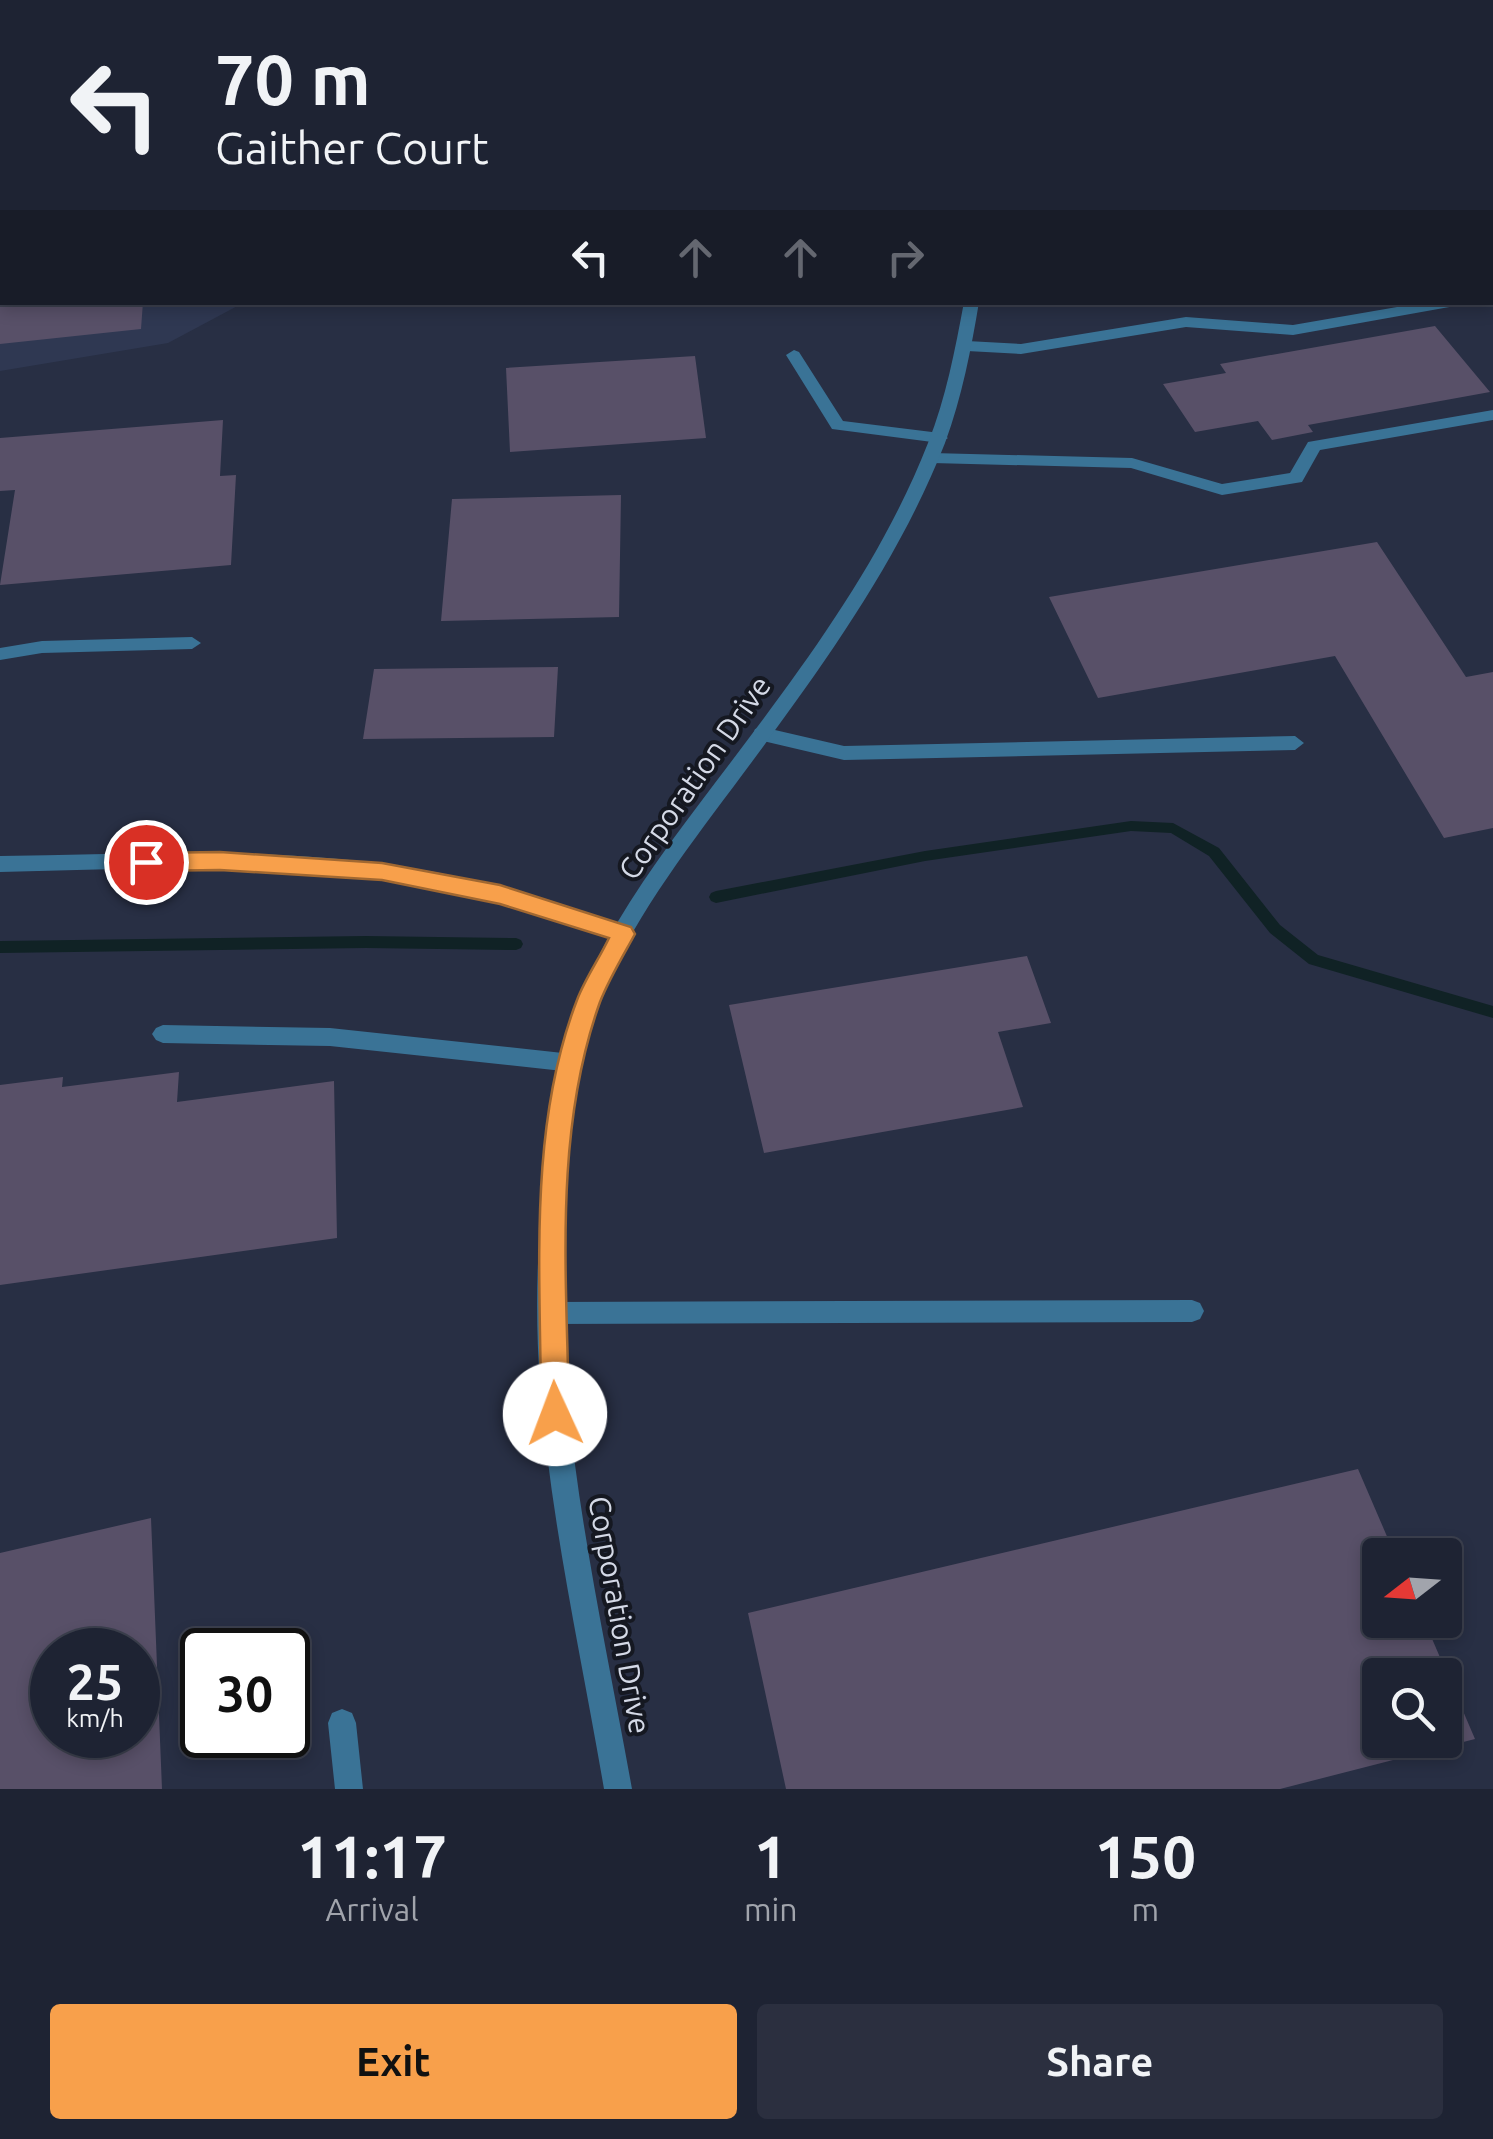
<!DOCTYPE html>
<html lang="en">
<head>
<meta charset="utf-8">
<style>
	:root { --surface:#1e2333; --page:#2b2f3f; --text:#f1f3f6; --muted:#a1a4ac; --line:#3c404e; --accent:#f8a04b }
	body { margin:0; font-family:Ubuntu,sans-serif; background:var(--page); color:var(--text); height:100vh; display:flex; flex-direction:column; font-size:38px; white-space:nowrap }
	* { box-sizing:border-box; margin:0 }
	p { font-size:32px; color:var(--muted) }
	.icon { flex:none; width:55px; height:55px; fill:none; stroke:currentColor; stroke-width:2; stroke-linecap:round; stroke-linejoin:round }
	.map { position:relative; height:1789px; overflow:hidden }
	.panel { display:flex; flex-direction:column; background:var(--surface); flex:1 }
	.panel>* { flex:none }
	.top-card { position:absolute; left:0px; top:0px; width:1495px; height:305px; box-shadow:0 5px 15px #0003,0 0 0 2px var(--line); background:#1e2333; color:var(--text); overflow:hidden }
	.needle { width:65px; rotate:253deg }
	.buttons { position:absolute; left:1362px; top:1538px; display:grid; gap:20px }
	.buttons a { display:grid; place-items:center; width:100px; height:100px; border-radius:10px; background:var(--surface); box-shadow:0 5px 15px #0003,0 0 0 2px var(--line); font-size:50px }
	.speed { position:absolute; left:30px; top:1628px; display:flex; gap:20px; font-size:50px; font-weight:700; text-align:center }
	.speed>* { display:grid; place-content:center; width:130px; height:130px; border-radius:50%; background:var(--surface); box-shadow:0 5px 15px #0003,0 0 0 2px var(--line); line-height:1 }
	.speed small { font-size:25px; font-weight:400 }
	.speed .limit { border:5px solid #111; border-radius:15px; background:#fff; color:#111 }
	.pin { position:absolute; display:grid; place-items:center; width:85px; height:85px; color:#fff; margin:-42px; border:5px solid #fff; border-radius:50%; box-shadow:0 2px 10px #0007 }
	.me { position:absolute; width:110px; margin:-55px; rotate:358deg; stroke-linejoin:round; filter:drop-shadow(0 0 8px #0008) }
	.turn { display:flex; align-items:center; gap:35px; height:210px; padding:0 50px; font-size:45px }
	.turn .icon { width:130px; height:130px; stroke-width:2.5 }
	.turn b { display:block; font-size:70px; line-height:85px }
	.lanes { display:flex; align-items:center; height:95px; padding:0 50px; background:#0003; justify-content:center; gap:50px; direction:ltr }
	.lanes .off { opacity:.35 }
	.eta { display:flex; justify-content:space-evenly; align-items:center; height:170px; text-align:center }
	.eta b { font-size:60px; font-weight:700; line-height:70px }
	.button { display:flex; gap:20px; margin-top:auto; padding:20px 50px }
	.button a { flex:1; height:115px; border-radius:10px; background:var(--accent); color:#111; font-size:40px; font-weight:700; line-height:115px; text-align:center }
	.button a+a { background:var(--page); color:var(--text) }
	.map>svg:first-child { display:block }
	.built { fill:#2f3852 }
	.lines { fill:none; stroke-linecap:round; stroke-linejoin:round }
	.stream { fill:#102225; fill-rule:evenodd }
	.building { fill:#585068; fill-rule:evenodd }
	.lane { fill:#3a7396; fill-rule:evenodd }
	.street { fill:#3a7396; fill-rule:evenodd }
	.route { fill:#f8a04b; stroke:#a16831; stroke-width:2.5 }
	.labels { text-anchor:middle; stroke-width:8; stroke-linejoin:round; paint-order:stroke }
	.street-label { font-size:30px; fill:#d4d9e6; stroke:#151821 }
</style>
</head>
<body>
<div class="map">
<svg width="1493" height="1789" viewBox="0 0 1493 1789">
	<rect width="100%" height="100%" fill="#282f44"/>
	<path class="built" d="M0,71L2,302L243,303L168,343L0,371Z"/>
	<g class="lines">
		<path class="stream" d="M1131,821L1173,823L1219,848L1280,925L1318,955L1493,1006V1018L1309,964L1270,933L1209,856L1171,833L1131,831L925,861L716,903L711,901L709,897L711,893L716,891L925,851Z
			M366,936L516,938L521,940L523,944L521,948L516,950L366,948L0,953V941Z"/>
	</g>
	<path class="building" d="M0,302H143L141,329L0,344Z
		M1435,326L1490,392L1308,425L1313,432L1272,440L1258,421L1195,432L1163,384L1226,373L1220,364Z
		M695,356L706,438L510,452L506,368Z
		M223,420L220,476L236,475L231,565L0,585L15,490L0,491V438Z
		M621,495L619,617L441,621L452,499Z
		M1377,542L1466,677L1493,672V828L1444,838L1335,656L1098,698L1049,597Z
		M558,667L554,737L363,739L374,669Z
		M1027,956L1051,1023L998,1032L1023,1107L764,1153L729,1005Z
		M179,1072L177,1102L334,1081L337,1238L0,1285V1085L63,1077L62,1087Z
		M1358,1469L1395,1555H1380V1620H1424L1475,1739L1280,1789H786L748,1613ZM1380,1675H1445V1740H1380Z
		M151,1518L162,1789H0V1553ZM52,1650H138V1735H52Z"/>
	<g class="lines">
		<path class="lane" d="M34,0H46V2H34Z
			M0,79L2,80V88L0,87Z
			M1492,292H1493V300H1492Z
			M1426,302H1462L1455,306L1293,335L1186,327L1021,354L967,351L959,346L967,341L1021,344L1186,317L1293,325Z
			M794,350L799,352L843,421L940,433L948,438L940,443L832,429L786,355Z
			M1493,410V420L1320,450L1302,482L1222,495L1131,468L932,463L924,458L932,453L1132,458L1222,484L1290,473L1308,442Z
			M192,637L201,643L192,649L42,653L0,660V648L42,641Z
			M762,727L844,746L1295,736L1304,743L1295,750L844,760L755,739L753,734L755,729Z
			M163,1025L330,1028L572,1054L580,1057L583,1063L580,1069L572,1072L330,1046L163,1043L156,1040L152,1034L156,1028Z
			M1192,1300L1200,1303L1204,1311L1200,1319L1192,1322L551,1324L543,1321L539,1313L543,1305L551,1302Z
			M342,1709L352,1713L356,1723L363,1789H335L328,1723L332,1713Z"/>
		<path class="street" d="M837,0H849L850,2H838Z
			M2,36V44L0,45V37Z
			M964,302H979C971,350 962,397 945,443C900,558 827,660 754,759C704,827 648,896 612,972C585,1029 576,1090 569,1151C543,1375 593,1572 632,1789H604C581,1654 550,1519 540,1383C534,1304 538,1225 547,1147C557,1073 572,1002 609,937C545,914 479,894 411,883C276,861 136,869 0,872V856C136,854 276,846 411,868C482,879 550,900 617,923C655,859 702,801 746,742C816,649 885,553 928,443C946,398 955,350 964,302Z"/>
	</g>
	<path class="route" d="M220,852L382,863L500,885L631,927L635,934C623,956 609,979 600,1002C553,1133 567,1278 569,1414L565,1424L555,1428L545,1424L541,1414C541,1278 527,1130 577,1000C585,979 599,959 609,938L500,904L382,880L220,870L146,871L135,862L146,853Z"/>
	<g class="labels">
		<g class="street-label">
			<text transform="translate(695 778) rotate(-55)" y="10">Corporation Drive</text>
			<text transform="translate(619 1615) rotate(80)" y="10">Corporation Drive</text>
		</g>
	</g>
</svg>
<div class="buttons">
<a><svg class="needle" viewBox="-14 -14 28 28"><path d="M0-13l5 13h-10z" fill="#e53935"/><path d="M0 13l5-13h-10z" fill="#a1a4ac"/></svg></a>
<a><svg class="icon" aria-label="search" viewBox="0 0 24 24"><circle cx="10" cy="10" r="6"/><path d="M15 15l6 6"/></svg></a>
</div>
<div class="speed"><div>25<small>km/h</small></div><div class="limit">30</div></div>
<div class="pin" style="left:146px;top:862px;background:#d93025"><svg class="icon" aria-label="arrive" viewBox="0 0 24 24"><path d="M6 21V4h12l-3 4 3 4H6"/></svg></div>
<svg class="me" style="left:555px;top:1414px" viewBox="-20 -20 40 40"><circle r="19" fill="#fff"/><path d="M0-13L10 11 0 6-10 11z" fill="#f8a04b"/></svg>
<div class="top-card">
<div class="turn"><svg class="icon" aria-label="left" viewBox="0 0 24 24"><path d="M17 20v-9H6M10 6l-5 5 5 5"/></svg><div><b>70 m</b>Gaither Court</div></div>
<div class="lanes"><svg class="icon" aria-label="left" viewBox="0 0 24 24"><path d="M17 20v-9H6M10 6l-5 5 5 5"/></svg><svg class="icon off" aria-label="ahead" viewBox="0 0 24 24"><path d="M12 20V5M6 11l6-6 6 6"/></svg><svg class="icon off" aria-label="ahead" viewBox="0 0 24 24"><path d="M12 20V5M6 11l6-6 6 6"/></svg><svg class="icon off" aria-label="right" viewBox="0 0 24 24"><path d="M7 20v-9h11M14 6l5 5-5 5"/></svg></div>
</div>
</div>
<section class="panel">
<div class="eta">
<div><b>11:17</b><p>Arrival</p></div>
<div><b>1</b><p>min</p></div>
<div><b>150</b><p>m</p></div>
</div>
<div class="button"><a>Exit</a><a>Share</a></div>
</section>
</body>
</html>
